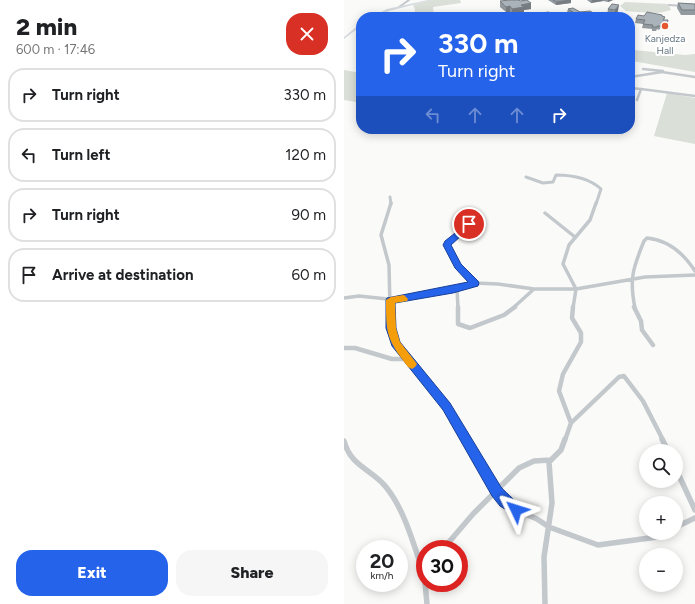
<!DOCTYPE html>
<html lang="en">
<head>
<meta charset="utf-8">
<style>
	:root { --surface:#fff; --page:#f6f6f6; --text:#202124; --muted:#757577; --line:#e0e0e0; --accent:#2563eb }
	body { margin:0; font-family:Figtree,sans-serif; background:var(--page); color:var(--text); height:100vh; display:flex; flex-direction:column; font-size:15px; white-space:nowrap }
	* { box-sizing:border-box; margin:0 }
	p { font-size:13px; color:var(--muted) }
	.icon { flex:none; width:22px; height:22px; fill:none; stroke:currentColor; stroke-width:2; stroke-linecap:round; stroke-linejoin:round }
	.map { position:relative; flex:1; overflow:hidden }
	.sheet { display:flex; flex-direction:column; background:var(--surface); width:344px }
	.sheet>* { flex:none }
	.guide { position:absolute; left:12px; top:12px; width:279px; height:122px; border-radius:16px; box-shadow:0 2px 10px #0003; background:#2563eb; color:#fff; overflow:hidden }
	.buttons { position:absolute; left:295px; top:444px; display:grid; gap:8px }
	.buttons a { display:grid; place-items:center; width:44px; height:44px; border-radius:50%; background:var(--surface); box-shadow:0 2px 10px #0003; font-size:20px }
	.speed { position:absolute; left:12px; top:540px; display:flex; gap:8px; font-size:20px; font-weight:700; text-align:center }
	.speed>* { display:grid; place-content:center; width:52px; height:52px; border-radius:50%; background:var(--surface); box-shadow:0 2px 10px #0003; line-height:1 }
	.speed small { font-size:10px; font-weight:400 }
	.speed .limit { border:6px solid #d22; background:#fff; color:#111 }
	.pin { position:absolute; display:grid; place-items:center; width:34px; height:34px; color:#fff; margin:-17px; border:2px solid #fff; border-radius:50%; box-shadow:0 1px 4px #0007 }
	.me { position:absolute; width:44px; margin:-22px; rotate:311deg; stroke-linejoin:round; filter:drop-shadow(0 0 3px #0008) }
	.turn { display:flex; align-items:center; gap:14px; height:84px; padding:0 16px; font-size:18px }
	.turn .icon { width:52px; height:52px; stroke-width:2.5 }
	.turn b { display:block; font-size:28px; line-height:34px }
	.lanes { display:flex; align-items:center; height:38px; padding:0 16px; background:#0003; justify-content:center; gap:20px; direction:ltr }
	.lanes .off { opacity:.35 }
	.round { display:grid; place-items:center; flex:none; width:42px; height:42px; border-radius:16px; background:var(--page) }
	.headline { display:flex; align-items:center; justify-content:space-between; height:68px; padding:0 16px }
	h1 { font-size:24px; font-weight:800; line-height:30px }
	.action { display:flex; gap:8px; margin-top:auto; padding:8px 16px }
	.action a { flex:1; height:46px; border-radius:16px; background:var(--accent); color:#fff; font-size:16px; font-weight:800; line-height:46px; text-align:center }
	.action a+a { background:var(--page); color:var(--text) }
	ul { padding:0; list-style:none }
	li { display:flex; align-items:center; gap:12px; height:54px; margin:0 8px 6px; padding:0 8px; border:2px solid var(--line); border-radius:16px }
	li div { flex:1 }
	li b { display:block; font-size:15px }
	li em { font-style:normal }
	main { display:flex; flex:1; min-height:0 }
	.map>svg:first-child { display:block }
	.green { fill:#dadfd7 }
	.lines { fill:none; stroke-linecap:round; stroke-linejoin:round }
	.street-far5 { stroke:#c3c8cc; stroke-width:2 }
	.street-far4 { stroke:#c3c8cc; stroke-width:2.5 }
	.street-far3 { stroke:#c3c8cc; stroke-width:3 }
	.street-far2 { stroke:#c3c8cc; stroke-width:3.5 }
	.street-far1 { stroke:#c3c8cc; stroke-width:4.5 }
	.street { stroke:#c3c8cc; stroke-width:5.5 }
	.secondary { fill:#d6dbdf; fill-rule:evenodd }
	.wall { fill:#929a9f }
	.shaded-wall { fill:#777d82 }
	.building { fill:#aab3b9; stroke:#777d82 }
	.route { fill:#2563eb; stroke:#184099 }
	.slow { fill:#f59e0b }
	.poi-dot { fill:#e4572e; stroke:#fff; stroke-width:1.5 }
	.labels { text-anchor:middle; stroke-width:4; stroke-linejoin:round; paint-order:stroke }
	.far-poi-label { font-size:10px; fill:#657683; stroke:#fff }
</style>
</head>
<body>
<main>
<section class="sheet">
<div class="headline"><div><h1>2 min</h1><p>600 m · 17:46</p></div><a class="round" style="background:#d93025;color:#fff"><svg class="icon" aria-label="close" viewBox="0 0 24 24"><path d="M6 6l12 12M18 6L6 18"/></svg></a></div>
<ul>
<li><svg class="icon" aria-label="right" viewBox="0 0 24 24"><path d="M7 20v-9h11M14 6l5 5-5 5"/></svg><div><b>Turn right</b></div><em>330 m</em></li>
<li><svg class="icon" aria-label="left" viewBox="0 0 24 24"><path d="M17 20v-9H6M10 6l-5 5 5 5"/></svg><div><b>Turn left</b></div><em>120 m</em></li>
<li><svg class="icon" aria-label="right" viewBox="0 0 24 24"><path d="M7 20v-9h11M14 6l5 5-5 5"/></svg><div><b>Turn right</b></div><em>90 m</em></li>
<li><svg class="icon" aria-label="arrive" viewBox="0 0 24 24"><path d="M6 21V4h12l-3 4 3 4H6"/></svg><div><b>Arrive at destination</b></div><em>60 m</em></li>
</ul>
<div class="action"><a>Exit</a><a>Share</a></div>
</section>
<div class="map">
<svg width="351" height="604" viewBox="0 0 351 604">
	<rect width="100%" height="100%" fill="#fafaf8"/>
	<path class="green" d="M88,0H116L117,3L89,7L90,17H70L71,9L69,5Z
		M281,2L324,4L327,10L315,13L292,12L282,11L276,6Z
		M289,50L341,55L351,54V72L288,61L286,56L291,55Z
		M0,70L17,73V103L0,100Z
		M323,93L351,98V144L310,136Z"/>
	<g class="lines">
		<path class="street-far5" d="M325,5L339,6
			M55,7L65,0"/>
		<path class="street-far4" d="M299,69L319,71
			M286,77L318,72L351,77
			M286,88L297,89
			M293,100L297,89L351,96"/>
		<path class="street-far3" d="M182,177L199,183L209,182L212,175C228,175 245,178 257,189L252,204
			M46,197L47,204"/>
		<path class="street-far2" d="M201,213L231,237
			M131,283L114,266L103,245L104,242L133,218
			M113,289L114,308
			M0,298L15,296L53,300L131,283L154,284L190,289H232L301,277L351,275
			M46,308L45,265L37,235L47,203
			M169,308L190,289
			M229,308L232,289L219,264L225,245L246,220L252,203
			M291,308C285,279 289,268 300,241L303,238C324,240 340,254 351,271"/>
		<path class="street-far1" d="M46,307L47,328L52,343L102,407L122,440
			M114,307V324L126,328L160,315L171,307
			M290,307L297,321L298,330L309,345
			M0,348H11L48,359H63
			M227,423L275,377L280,376L299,401L319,440
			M221,440L227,423L215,391L219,374L237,342V333L228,318L229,307"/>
		<path class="street" d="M121,439L152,491L161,502L172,510L193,519L205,527L254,545L313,537L321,533
			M318,439L324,451
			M0,441C7,467 28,469 42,487C62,512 70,547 81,577
			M332,469L351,510
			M332,527L351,518
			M99,549L129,514L175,468L190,461L206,460
			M81,583L83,604
			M201,604L200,557L208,503L205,462L217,450L221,439"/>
		<path class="secondary" d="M84,0H88L45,11L31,17H28L43,9Z
			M16,24H17V26L0,39V37Z"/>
	</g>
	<path class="wall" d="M204,0H227V3L212,5Z
		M243,0H269L264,2L259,1L247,3Z
		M156,1H176L187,3V9L180,10V13L168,14L166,12H162L156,7Z
		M334,3L351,4V15H337L333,8Z
		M224,9L253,15L252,17H197V13L207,14L224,12H223Z
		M264,9L274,11L270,16L263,15Z
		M300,16L321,17L320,20L324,24L322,28L317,27L315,30L313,29L312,31H308V29L298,28L299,24L291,23L292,19Z"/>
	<path class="shaded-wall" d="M227,0V3L212,5V2Z
		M248,0H259V1L247,3Z
		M264,0H269L264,2Z
		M187,3V9L180,10V13L168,14V9L177,5Z
		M275,5L274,11L270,16L271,10Z
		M166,6V12H162V7Z
		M234,15V17H225Z
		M253,15L252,17H238Z"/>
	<path class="building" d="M166,0H175L176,1L183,0L187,3L177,5L180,7L168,9L166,6L162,7L156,1Z
		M209,0H227L212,2Z
		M334,3L351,4V10H338Z
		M268,4L275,5L271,10L264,9Z
		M229,8L236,12L246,11L253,15L238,17H236L234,15L225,17H201L197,13L205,12L207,14L229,12L224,9Z
		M303,12L318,15V16L321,17L319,20H324L323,24H318L316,26H313V27H308L309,25L299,24L301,20L292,19L294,15L300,16Z"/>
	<path class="route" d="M125,222L129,224L128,226L107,245L117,264L134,281L135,283L134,286L109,293L51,303L52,328L56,342L106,403L157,487C163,494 175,503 178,510L176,515L172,516L156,506L148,496L99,410L48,346L42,328V300L43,298L124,282L111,268L99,245L101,241Z"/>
	<path class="slow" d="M60,295L64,299L63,301L51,303L52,328L56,342L73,364L71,367L68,369L64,367C43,339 42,335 42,300L47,297Z"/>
	<circle class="poi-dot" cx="321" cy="26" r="4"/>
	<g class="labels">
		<g class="far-poi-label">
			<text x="321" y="42">Kanjedza<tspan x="321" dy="12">Hall</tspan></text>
		</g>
	</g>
</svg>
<div class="buttons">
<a><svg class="icon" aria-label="search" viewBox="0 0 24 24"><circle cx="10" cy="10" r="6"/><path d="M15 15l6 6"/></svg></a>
<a>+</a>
<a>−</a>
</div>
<div class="speed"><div>20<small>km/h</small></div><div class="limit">30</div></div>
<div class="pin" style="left:125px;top:224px;background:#d93025"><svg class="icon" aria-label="arrive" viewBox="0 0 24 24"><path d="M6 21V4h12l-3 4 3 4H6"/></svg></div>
<svg class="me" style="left:172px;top:510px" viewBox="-20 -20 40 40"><path d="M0-17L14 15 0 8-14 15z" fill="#2563eb" stroke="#fff" stroke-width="4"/></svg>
<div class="guide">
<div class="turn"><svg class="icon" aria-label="right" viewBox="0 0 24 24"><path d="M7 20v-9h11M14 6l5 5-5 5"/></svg><div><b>330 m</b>Turn right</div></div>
<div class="lanes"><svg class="icon off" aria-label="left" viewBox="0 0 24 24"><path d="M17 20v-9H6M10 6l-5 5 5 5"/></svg><svg class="icon off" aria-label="ahead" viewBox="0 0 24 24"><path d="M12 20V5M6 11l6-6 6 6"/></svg><svg class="icon off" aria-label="ahead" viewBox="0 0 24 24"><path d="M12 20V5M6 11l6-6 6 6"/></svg><svg class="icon" aria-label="right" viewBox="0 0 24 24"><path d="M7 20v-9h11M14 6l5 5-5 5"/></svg></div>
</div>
</div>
</main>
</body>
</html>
